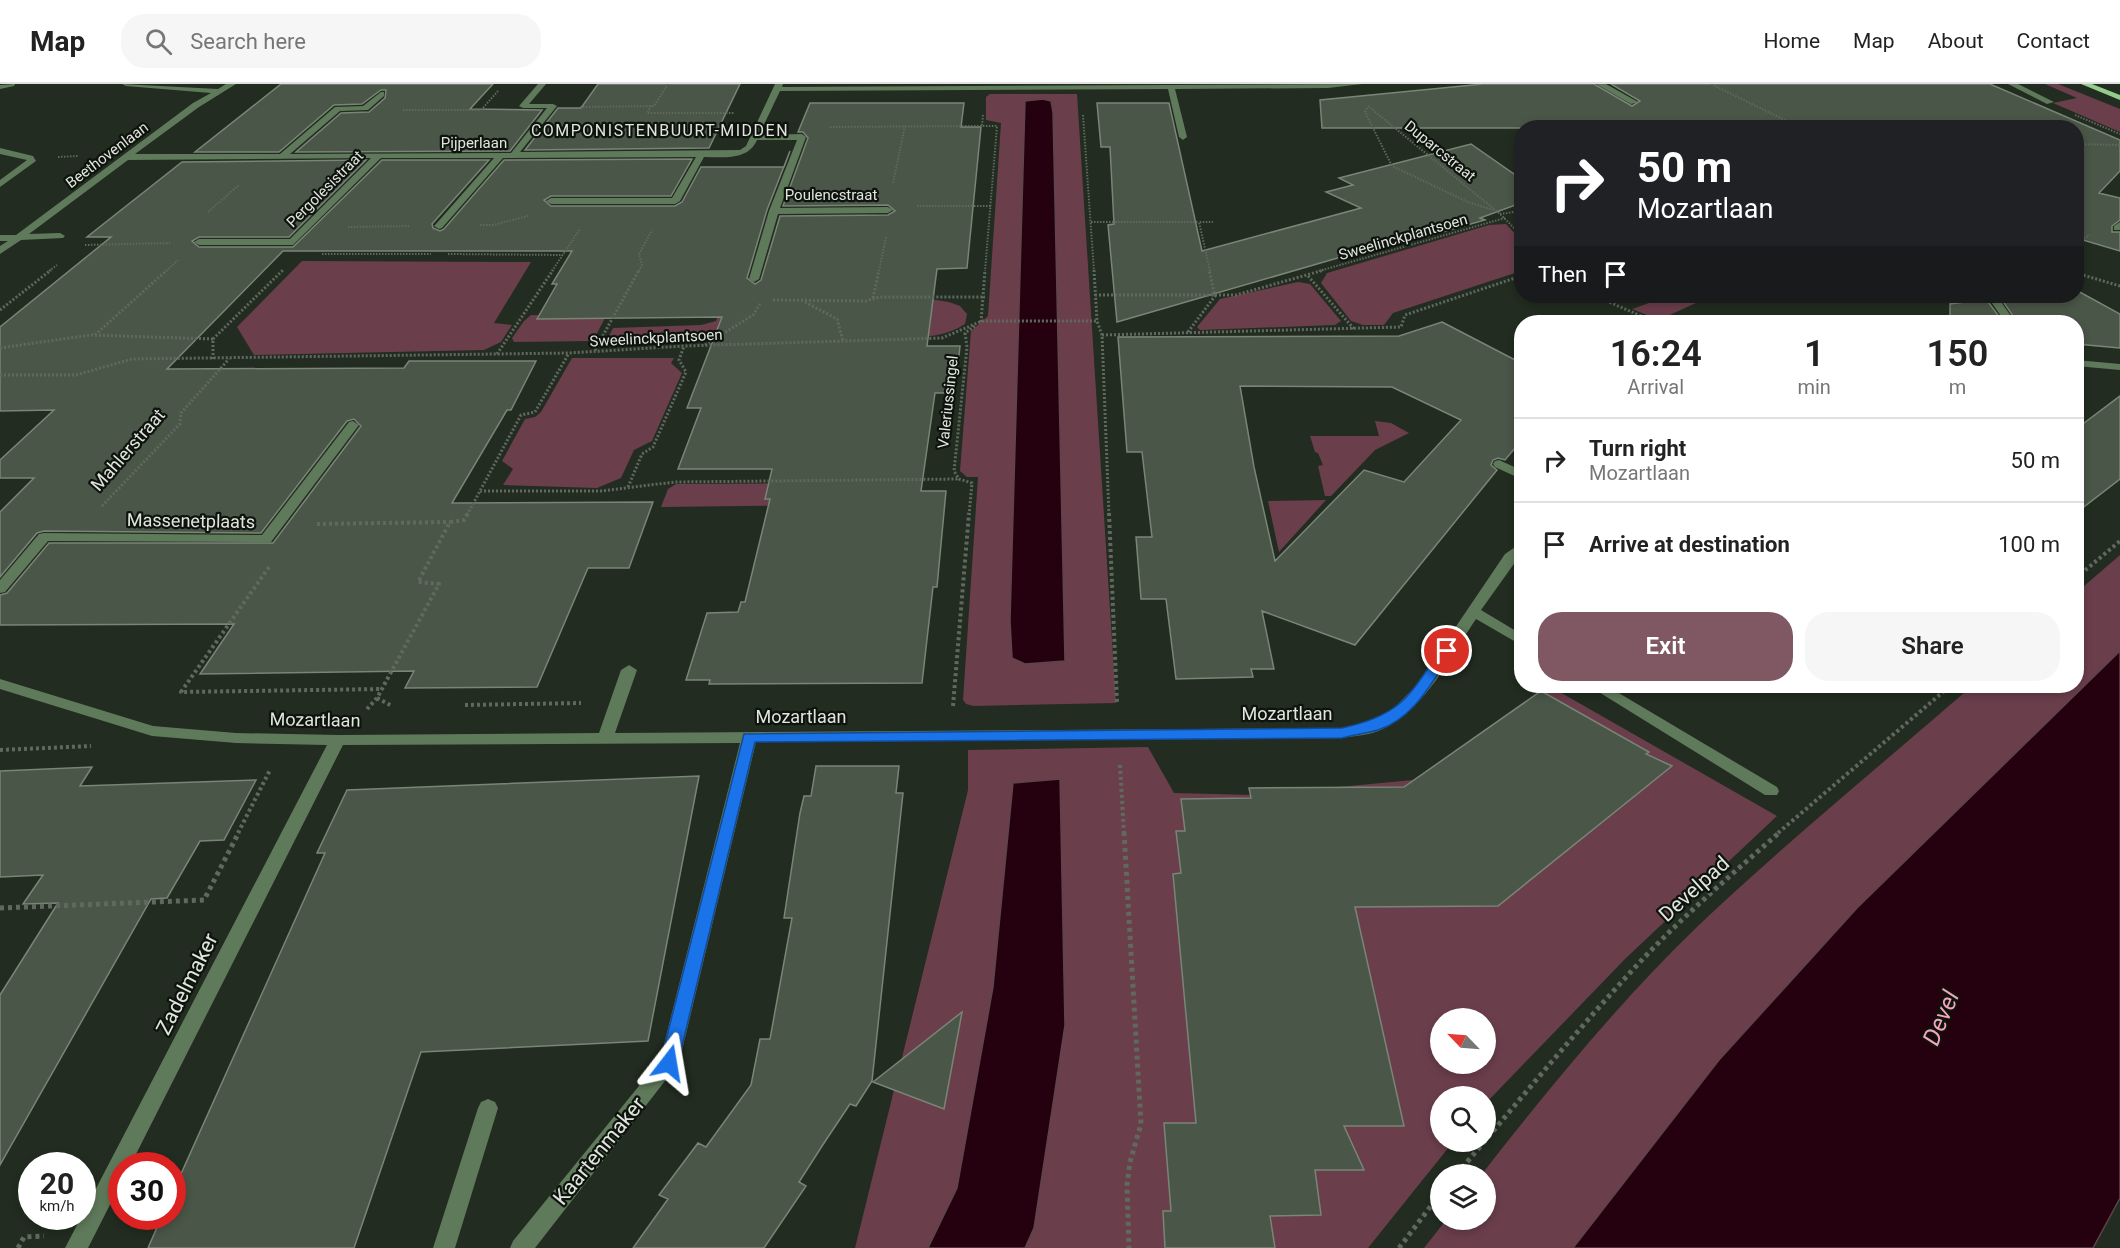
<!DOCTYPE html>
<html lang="en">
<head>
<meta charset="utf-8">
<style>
	:root { --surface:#fff; --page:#f6f6f6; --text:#222; --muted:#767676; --line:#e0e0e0; --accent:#7f5864 }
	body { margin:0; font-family:Roboto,sans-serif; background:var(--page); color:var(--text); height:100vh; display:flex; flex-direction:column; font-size:22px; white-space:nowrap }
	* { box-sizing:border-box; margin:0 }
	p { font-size:20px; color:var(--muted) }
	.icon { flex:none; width:33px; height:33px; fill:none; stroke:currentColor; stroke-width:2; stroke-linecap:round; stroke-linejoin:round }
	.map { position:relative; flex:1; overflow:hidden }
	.sheet { position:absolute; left:1514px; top:231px; width:570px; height:378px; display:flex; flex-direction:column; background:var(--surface); border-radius:24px; box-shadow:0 3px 9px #0003 }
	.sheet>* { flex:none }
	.guide { position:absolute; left:1514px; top:36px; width:570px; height:183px; border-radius:24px; box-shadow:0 3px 9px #0003; background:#202124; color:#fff; overflow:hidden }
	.needle { width:39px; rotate:295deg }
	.controls { position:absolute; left:1430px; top:924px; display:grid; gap:12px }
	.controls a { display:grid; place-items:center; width:66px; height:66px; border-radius:50%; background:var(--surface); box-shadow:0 3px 9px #0003; font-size:30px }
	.speed { position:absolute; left:18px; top:1068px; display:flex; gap:12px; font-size:30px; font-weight:700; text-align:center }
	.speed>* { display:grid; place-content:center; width:78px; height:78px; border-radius:50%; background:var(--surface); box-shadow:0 3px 9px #0003; line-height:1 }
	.speed small { font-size:15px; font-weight:400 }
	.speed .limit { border:9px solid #d22; background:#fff; color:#111 }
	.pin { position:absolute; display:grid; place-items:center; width:51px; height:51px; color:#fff; margin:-26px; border:3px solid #fff; border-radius:50%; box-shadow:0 2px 6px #0007 }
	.me { position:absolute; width:66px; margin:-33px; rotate:14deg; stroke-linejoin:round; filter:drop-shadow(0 0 4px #0008) }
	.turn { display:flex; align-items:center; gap:21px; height:126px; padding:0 24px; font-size:27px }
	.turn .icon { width:78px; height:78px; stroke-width:2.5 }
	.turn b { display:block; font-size:42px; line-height:51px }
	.then { display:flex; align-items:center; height:57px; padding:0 24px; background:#0003; gap:12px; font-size:22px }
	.eta { display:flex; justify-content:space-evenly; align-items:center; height:102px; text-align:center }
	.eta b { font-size:36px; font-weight:600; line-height:42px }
	.action { display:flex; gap:12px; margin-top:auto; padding:12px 24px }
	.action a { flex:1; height:69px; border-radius:24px; background:var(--accent); color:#fff; font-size:24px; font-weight:600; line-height:69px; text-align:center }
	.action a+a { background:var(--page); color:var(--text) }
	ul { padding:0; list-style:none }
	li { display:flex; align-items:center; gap:18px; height:84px; padding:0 24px; border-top:2px solid var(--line) }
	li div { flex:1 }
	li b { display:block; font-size:22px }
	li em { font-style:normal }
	header { display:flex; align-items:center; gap:36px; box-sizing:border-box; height:84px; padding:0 30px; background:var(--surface); border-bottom:2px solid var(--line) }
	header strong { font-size:28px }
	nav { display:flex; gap:33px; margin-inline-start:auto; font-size:21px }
	.search { width:420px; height:54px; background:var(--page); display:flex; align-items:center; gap:15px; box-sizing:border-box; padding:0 21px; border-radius:24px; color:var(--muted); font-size:22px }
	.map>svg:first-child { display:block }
	.green { fill:#6b3e4c; fill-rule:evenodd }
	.water { fill:#25000e; stroke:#5d454c; stroke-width:1.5 }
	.building { fill:#4a5648; stroke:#798577; stroke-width:1.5; fill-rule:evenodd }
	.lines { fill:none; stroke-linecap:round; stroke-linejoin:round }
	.path-far3 { stroke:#60695e; stroke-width:2; stroke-dasharray:1.5 1.5; stroke-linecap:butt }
	.path-far2 { stroke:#60695e; stroke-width:3; stroke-dasharray:2 2; stroke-linecap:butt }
	.path-far1 { stroke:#60695e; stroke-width:4; stroke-dasharray:3 3; stroke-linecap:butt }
	.path { stroke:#60695e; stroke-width:5; stroke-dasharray:4 4; stroke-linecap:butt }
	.minor { fill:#5f7a5a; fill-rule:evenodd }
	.major { fill:#93cd89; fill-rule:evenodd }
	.route { fill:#1a73e8; stroke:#114b97; stroke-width:1.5 }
	.labels { text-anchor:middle; stroke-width:4.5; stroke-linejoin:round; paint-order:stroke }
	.far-street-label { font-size:15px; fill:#dfe6dd; stroke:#0e130d }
	.far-neighbourhood-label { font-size:16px; letter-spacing:1.5px; fill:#dfe6dd; stroke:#0e130d }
	.street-label { font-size:18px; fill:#dfe6dd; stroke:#0e130d }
	.near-street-label { font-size:21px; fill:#dfe6dd; stroke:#0e130d }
	.near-water-label { font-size:24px; font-style:italic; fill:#f5a4bd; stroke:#0e130d }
</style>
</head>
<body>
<header>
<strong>Map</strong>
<div class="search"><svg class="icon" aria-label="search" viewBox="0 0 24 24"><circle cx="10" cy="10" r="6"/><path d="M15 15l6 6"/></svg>Search here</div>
<nav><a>Home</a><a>Map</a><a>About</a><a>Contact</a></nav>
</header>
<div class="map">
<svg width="2120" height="1164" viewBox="0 0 2120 1164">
	<rect width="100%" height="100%" fill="#222c20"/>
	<path class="green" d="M2045,0H2058L2120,25V48L2053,19L2077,14Z
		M990,10H1077L1116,619L974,622L966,620L963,616L978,393H967L960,387L971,247L988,232L1001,39L986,36V13ZM1043,15L1052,19L1053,28L1065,577L1025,580L1021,192L1025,17Z
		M1506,140L1521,156V187L1393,229L1384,241H1363L1351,237L1321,199L1327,189L1489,141Z
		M302,177L531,178L494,239L512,241L501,258L484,266L254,271L237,243Z
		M1298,198L1310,200L1341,237L1335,241L1200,246L1197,243L1220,215Z
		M728,208L732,243L701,257L608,258L607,256L613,244L701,241L716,237Z
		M1669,212H1711L1659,236L1632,225Z
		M929,215L949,218L960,222L967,230L965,240C935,260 890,252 856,253Z
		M531,231L606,232L593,257L514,258L512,254L524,237Z
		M572,274H674L671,279L682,289L652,357L634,366L621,394L597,404L503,401L513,385L502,377L525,335L535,333L541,328Z
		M1375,337L1391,339L1409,349L1375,366L1331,412H1325L1318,382L1323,381L1318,369L1315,368L1310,352H1379Z
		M820,399L811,421L661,423L668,405L676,400Z
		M1326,416L1279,468L1268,417Z
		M2120,471V567L1857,824L1719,977L1573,1164H1424L1446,1136H1485V1090H1482C1549,1004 1620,917 1699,841C1787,758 1881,681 1972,602H2076V509Z
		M1551,603L1777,732L1626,874L1485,1020V1012H1440V1058H1453L1368,1164H855L968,706V666L1148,663L1174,709L1254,711L1413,696ZM1440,934H1485V980H1440Z"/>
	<path class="water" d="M1043,15L1051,17L1053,28L1065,577L1025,580L1012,574L1010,536L1025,17Z
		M2120,567V1114L2093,1164H1573L1719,976L1857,824Z
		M1060,695L1065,941L1034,1144L1025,1164H928L957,1104L993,903L1013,699Z"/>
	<path class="building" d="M281,0H493L470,25L542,26L510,67L296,68L341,29L369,28L385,14L386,6H381L362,20L334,21L279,68H195Z
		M598,0H740L709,64L525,66L558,24H581Z
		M1483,0H1594L1632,22L1640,17L1611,0H1990L2120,56V87L2099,109L2120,114V136L2112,142V148H2120V167L2076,154V44H1322L1320,16Z
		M810,19H964L961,43H981L967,184L937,185L927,262H960L955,309H935L921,407H946L937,503H933L922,599L709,600L710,596H686L707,529L738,528L741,518H745L770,415H765L772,385H678L701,324H687L722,233L537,235L557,200H552L572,167H283L167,285L404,284L409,277H536L511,326H507L452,419L653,418L629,484H588L537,603L405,604L414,587L200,590L234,540L0,541V511L7,509L49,459H273L361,342L354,335L347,337L261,449L44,447L37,449L0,493V428L34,394H0V376L54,326L0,327V243L111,153H87L182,78L366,76L289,153H199L192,157L199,163H293L382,76H489L432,140L433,144L440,147L444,145L504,76L692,75L671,112H551L544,116L551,122H675L682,118L701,83H784L790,67L767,126L747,194L755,200L761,196L780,132L888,131L895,127L888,121L783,122L808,54L803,48H798Z
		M1097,19H1169L1202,167L1361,124L1326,108L1353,101L1339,94L1471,60L1521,95V119L1480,134L1485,136L1422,154L1417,151L1117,238L1108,141L1114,140L1110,63H1101Z
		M2076,206L2120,230V264L2076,260V238H2017L2000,213L2076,212Z
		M1986,215L2003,238L1950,237V220Z
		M1442,238L1521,279V357L1505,376L1498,374L1493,376L1491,381L1497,386L1355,561L1262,527L1274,585H1251L1253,593L1176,595L1166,515H1141L1136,453H1152L1142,368H1127L1118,253L1399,252ZM1240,302L1392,303L1461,336L1404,398L1364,386L1275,477L1254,383Z
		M2120,312V395L2076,429V345Z
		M1541,607L1649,668L1646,670L1672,682L1498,822L1355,823L1404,1042H1344L1364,1086H1315L1321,1131L1270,1132L1275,1164H1165L1163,1127H1171L1164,1039H1196L1173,790L1181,789L1176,747H1185L1181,715L1251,714L1249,704L1404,703Z
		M816,682H899L896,709H903L872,997L856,1022L850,1020L824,1059L799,1098L806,1102L764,1164H633L668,1115L659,1111L698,1059L706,1063L751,1001L760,955H770L792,834H784L800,729L804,712H811Z
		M92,683L80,702L256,696L224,756L200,757L167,814L151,815L0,1081V911L58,819L23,820L43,791L0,793V687Z
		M699,692L648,957L421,968L354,1164H148L162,1132H172V1110L325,769H317L347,706Z
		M962,928L944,1025L873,998Z"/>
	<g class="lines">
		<path class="path-far3" d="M1711,0L1801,44
			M651,22L647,29H734
			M1368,22L1500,130L1521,151
			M580,23L654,22L668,0
			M1367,24L1365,28L1392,82L1468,118L1493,126
			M403,26H481L498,7
			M983,31L982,42H997L985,187
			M1083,31L1094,187
			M2075,31L2120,50
			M830,43L982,42
			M2076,60L2120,61
			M58,73L78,72
			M893,99L905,42
			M917,122H992
			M208,128L239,101
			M1500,130L1521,127
			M1091,138H1199
			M480,141H493L528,132
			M348,143L409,142
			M2076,159L2090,151
			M85,161L170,159
			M322,170H431
			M448,170L563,171
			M49,187L57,181
			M166,187L178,176
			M552,187L580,145
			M639,187L642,181L639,170L652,146
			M879,187L886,153
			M1210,187L1199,138H1213
			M1319,187L1505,134"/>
		<path class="path-far2" d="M1094,186L1097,237L1102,251L1109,431
			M2076,189L2120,202
			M1308,192L1354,245
			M1095,211H1236L1324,186
			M1595,212L1655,238
			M873,214L879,186
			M773,216L866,217L879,213H985
			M805,218L837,235L843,257
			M0,226L51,186
			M981,238L985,186
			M1842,238L1847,235L1881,238
			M1188,248L1215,212L1209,186
			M95,251L167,186
			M1102,251L1401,243L1405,231L1521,192
			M213,255L283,186
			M705,261L753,231L760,220
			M0,264L91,251L213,255V275
			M595,266L639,186
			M497,270L553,186
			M0,291H76L132,275L569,269L684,262L942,254L982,237H1097
			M628,403L642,370L653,363L686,288L679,276L684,262
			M480,407H601L675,398L959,395
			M102,422L180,340L181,329L229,275
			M467,431L521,331L535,328L569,269
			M969,431L972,399L959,395L954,387L967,263L965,249L975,242"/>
		<path class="path-far1" d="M1109,429L1117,619
			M317,440L450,438
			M269,483L181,608L382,605
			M2076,494L2120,457
			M377,614L392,622
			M465,621L581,619
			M953,622L969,429
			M367,625L377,614L439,500L418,498L450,438L464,436L468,429
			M0,666L91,662
			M1120,681L1124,749
			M238,749L270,686
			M1778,749L1950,602"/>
		<path class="path" d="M1124,748L1141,1040L1130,1078L1127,1101L1129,1164
			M0,824L204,816L239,748
			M1457,1090C1517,1019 1576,947 1639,879C1683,832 1732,790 1780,748
			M18,1164L24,1153L44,1152
			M1399,1164L1440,1110"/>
		<path class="minor" d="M15,0L14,2L0,5V1Z
			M122,0L218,5L226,0H236L199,23L135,70H280L335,23L363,22L381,8H384V12L368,26L340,27L290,70L511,69L547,24H523L519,22L538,0H546L529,20H553L557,22L520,68L740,66L746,62L775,0H783L782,3L1362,0L1328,4L1175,5L1187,53L1183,56L1179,53L1168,5L780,7L759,51L802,50L806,53L780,124L888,123L893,126L888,129L778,130L759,195L754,198L749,195L769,127L797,56H757C748,77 723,73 704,73L680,117L675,120H551L546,117L551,114H672L696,73L503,74L442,144L439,145L434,142L436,140L494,74H381L293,161H199L194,158L199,155H290L371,74L128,76L29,150L60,149L65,152L63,154L21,156L0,170V162L8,157H0V151H16L193,19L211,9L126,2Z
			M1596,0H1606L1638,18L1631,20Z
			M2008,0H2018L2054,18L2047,20Z
			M0,64L33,72L36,77L0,103V96L27,76L0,70Z
			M2120,138V146H2114V142Z
			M1987,212H1997L2015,238H2005Z
			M2076,276L2120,280V286L2076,282Z
			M353,337L359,341L271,458L48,457L5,508L0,509V496L39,450L44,449L262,451L349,338Z
			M1499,376L1521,386V395L1495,383L1493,380L1495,377Z
			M1521,459V470L1481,526L1521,550V561L1476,535C1450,573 1426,624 1383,645C1371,651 1355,652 1342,654L756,658L679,979L535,1164H510L513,1157L660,976L740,659L343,661L130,1082H122V1097L88,1164H65L327,661L236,659L152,652L0,605V595L153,642L236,649L338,651L599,649L621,586L629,581L637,586L615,649L1342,644L1371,638L1394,624L1415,603L1505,470Z
			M1589,602H1607L1777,703L1779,707L1777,711H1765Z
			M488,1015L495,1018L498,1024L455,1164H433L478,1024L481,1018Z"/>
		<path class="major" d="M2081,0H2092L2120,11V16Z"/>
	</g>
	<path class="route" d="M1447,563L1453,567C1433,596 1415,634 1378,646C1367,649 1354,651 1342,654L755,658L678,979L675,984L669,987L662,984L660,979L744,650L1342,644C1402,631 1409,612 1442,564Z"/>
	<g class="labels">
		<g class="far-street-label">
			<text x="474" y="64">Pijperlaan</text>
			<text transform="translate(1440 67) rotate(39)" y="5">Duparcstraat</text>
			<text transform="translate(107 71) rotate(-37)" y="5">Beethovenlaan</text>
			<text transform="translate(325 105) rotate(-45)" y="5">Pergolesistraat</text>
			<text x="831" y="116">Poulencstraat</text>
			<text transform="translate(1403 153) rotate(-16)" y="5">Sweelinckplantsoen</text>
			<text transform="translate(656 254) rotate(-3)" y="5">Sweelinckplantsoen</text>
			<text transform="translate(948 318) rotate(-84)" y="5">Valeriussingel</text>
		</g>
		<g class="far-neighbourhood-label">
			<text x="660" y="52">COMPONISTENBUURT-MIDDEN</text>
		</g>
		<g class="street-label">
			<text transform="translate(128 366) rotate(-49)" y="6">Mahlerstraat</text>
			<text transform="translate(191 437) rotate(1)" y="6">Massenetplaats</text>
			<text x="1287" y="636">Mozartlaan</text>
			<text x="801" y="639">Mozartlaan</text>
			<text transform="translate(315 636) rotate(1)" y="6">Mozartlaan</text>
		</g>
		<g class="near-street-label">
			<text transform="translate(1694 805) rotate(-42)" y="7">Develpad</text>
			<text transform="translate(187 900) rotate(-63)" y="7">Zadelmaker</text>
			<text transform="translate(599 1067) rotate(-51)" y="7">Kaartenmaker</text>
		</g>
		<g class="near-water-label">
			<text transform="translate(1941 934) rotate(-67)" y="8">Devel</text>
		</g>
	</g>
</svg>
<div class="controls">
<a><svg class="needle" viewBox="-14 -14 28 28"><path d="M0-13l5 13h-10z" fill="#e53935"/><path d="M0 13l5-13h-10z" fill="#767676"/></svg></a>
<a><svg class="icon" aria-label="search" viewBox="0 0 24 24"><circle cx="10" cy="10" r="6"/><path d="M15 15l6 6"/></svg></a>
<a><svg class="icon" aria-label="layers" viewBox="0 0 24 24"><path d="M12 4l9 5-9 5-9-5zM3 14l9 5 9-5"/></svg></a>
</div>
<div class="speed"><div>20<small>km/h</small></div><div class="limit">30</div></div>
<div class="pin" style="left:1447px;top:567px;background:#d93025"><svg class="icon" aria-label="arrive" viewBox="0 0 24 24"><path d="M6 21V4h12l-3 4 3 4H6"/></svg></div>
<svg class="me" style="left:669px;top:979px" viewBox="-20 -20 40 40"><path d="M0-17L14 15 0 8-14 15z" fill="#1a73e8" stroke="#fff" stroke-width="4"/></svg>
<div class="guide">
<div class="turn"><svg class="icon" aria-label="right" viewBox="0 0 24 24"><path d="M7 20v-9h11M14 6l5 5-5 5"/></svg><div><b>50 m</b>Mozartlaan</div></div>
<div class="then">Then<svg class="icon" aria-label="arrive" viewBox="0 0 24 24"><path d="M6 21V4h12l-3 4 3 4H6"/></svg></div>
</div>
<section class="sheet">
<div class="eta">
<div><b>16:24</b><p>Arrival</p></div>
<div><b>1</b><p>min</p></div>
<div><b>150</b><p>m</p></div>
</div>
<ul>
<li><svg class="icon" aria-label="right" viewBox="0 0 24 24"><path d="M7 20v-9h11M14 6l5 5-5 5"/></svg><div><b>Turn right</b><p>Mozartlaan</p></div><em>50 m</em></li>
<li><svg class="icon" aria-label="arrive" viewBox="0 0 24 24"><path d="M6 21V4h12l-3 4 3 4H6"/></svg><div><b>Arrive at destination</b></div><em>100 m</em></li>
</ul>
<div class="action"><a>Exit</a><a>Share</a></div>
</section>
</div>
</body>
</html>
